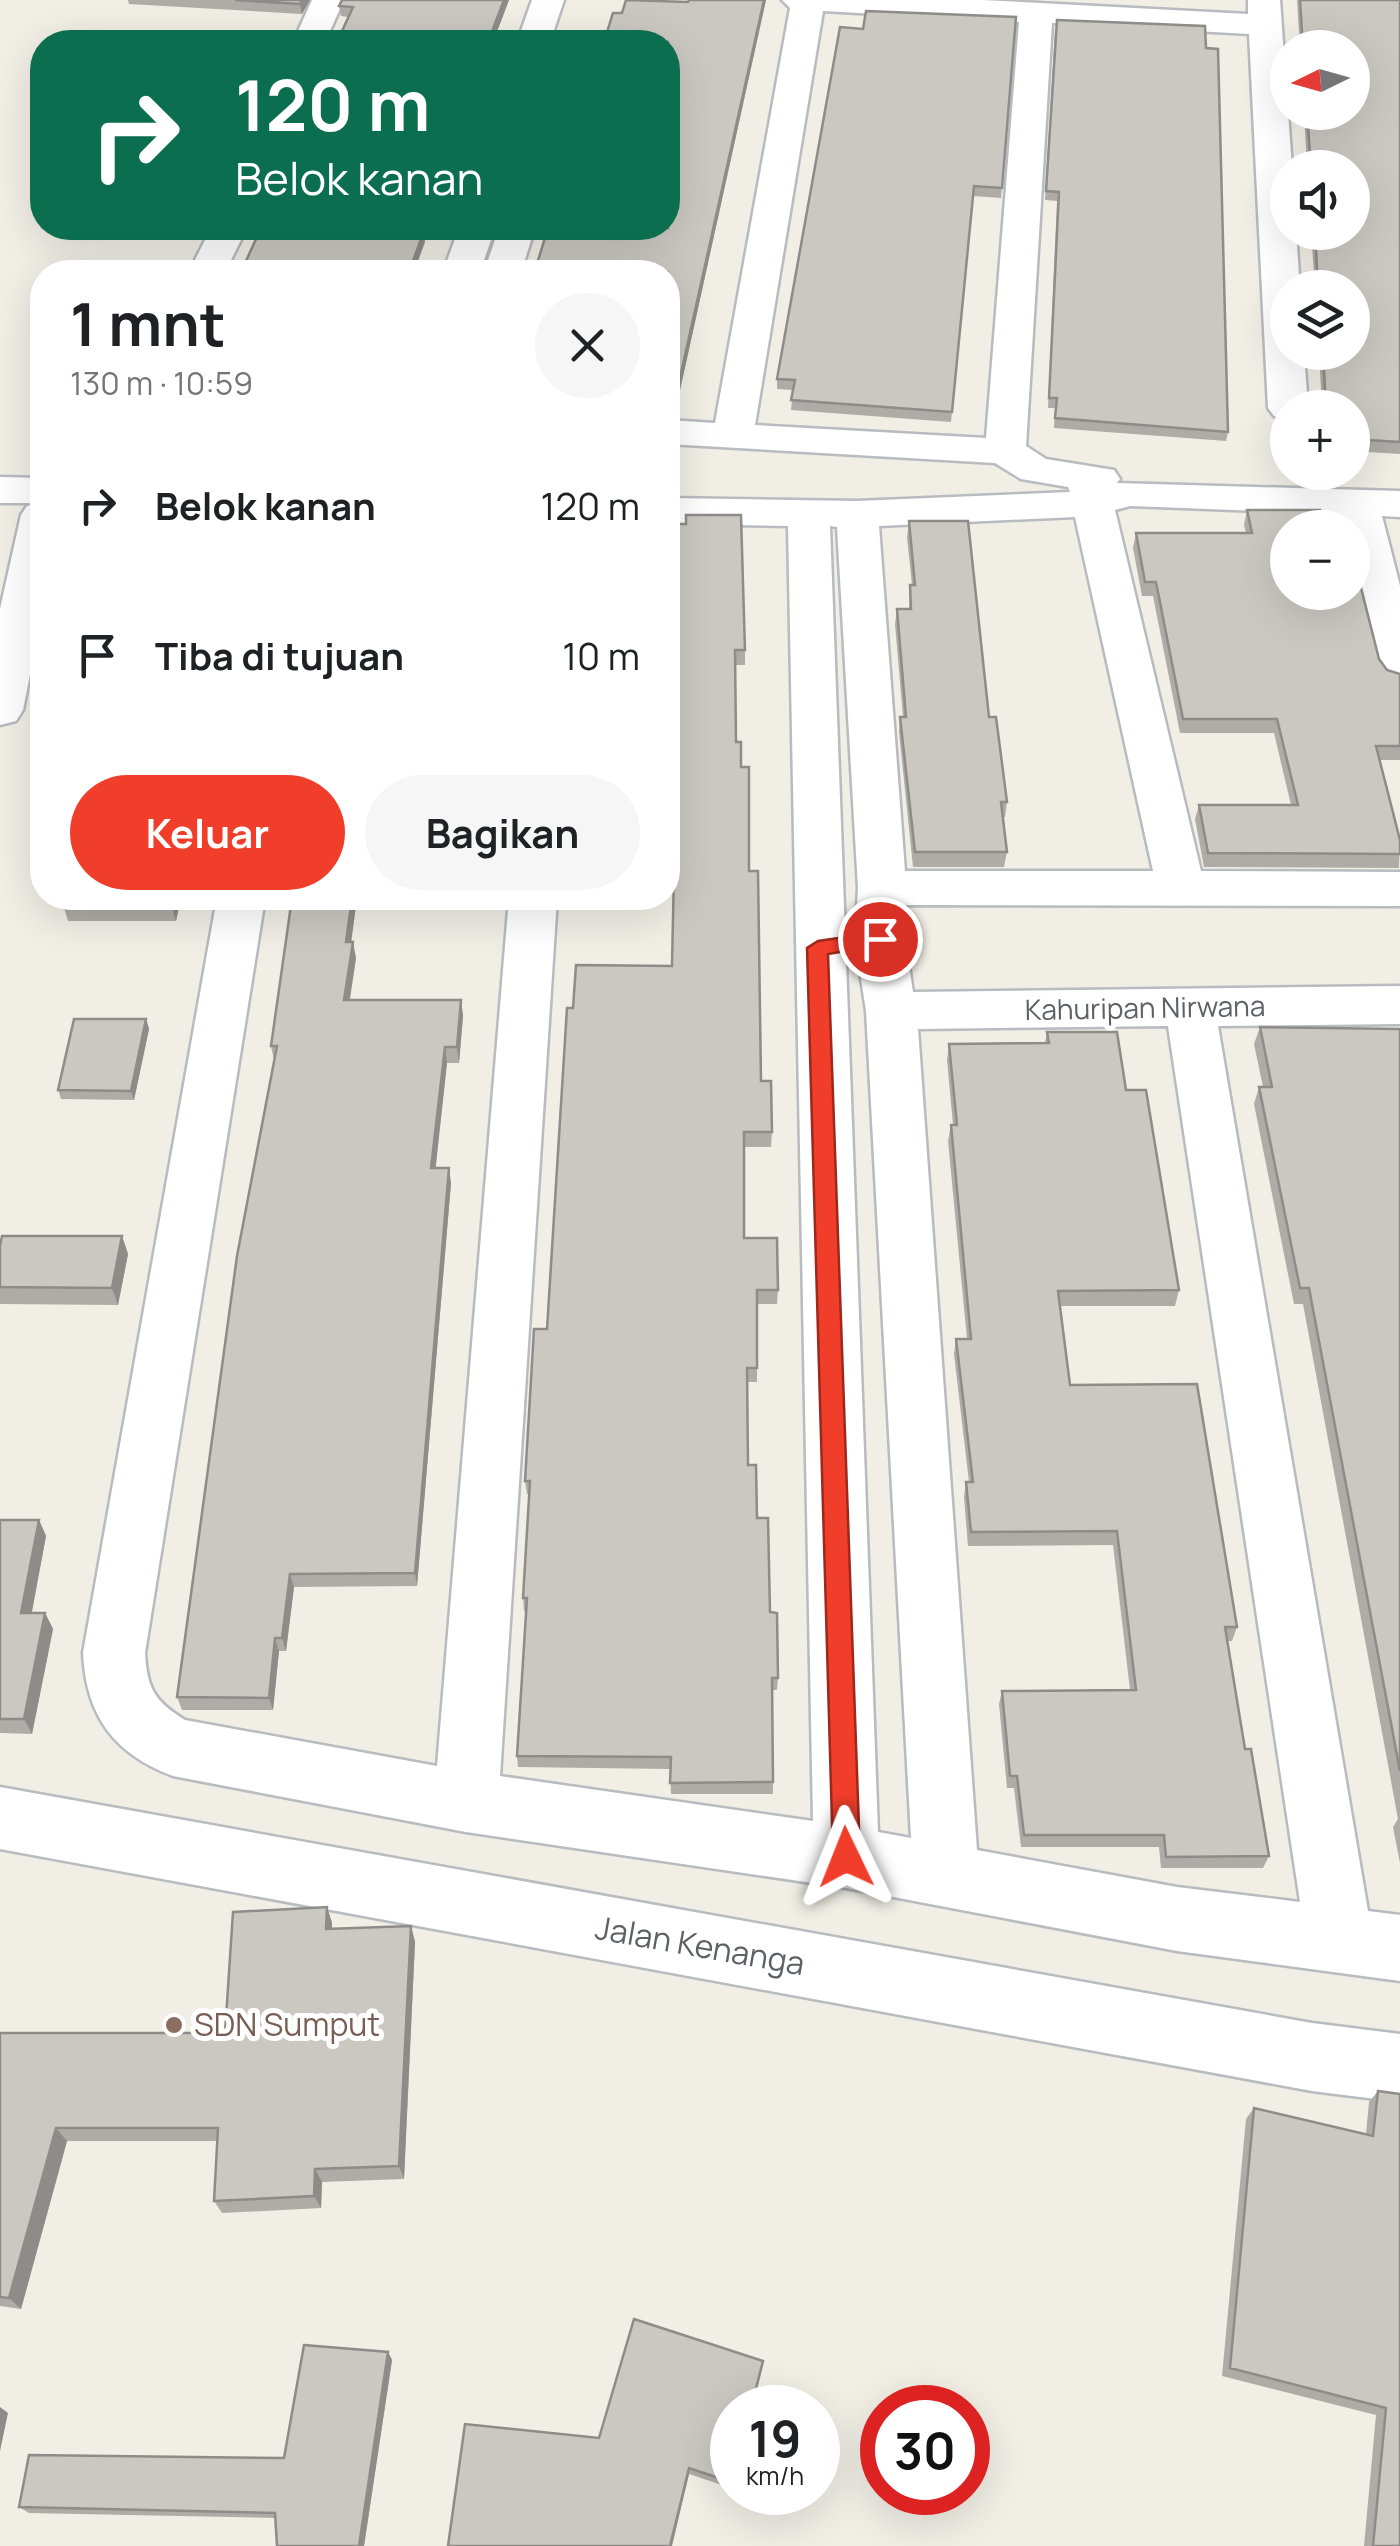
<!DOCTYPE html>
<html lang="id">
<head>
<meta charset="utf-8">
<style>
	:root { --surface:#fff; --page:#f6f6f6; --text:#202124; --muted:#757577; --accent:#f13e2a }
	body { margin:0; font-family:Manrope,sans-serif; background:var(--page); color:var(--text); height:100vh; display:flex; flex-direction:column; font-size:38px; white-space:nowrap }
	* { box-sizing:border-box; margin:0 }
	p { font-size:32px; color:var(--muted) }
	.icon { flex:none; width:55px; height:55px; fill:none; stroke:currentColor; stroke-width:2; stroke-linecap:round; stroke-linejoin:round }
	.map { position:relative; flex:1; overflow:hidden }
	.panel { position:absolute; left:30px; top:260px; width:650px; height:650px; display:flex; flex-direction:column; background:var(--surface); border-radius:40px; box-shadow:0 10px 40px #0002 }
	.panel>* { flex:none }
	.banner { position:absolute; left:30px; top:30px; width:650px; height:210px; border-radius:40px; box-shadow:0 10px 40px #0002; background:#0b6e4f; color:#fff; overflow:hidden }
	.needle { width:65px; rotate:265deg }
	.controls { position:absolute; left:1270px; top:30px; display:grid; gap:20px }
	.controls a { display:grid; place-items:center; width:100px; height:100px; border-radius:50%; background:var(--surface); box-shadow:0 10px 40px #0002; font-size:50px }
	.speed { position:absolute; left:710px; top:2385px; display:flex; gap:20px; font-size:50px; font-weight:700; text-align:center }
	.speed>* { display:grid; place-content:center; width:130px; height:130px; border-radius:50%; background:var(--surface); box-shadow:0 10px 40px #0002; line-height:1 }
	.speed small { font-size:25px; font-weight:400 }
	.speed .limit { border:15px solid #d22; background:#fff; color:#111 }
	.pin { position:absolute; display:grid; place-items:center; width:85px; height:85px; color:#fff; margin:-42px; border:5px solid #fff; border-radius:50%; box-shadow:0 2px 10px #0007 }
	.me { position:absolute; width:110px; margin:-55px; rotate:358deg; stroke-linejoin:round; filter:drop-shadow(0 0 8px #0008) }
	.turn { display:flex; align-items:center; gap:35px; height:210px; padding:0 40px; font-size:45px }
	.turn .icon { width:130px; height:130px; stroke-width:2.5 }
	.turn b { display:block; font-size:70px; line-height:85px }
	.round { display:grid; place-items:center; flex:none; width:105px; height:105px; border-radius:52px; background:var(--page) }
	.overview { display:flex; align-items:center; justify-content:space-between; height:170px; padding:0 40px }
	h1 { font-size:60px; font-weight:700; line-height:75px }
	.cta { display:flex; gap:20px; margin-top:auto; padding:20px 40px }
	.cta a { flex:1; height:115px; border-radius:60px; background:var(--accent); color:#fff; font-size:40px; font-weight:700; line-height:115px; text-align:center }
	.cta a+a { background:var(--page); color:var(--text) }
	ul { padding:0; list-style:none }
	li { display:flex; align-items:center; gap:30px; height:150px; padding:0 40px }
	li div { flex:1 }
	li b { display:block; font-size:38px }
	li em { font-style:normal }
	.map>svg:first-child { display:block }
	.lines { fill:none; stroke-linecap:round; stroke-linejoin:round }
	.minor-casing { stroke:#b8bbbf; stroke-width:5 }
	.minor { fill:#fff; fill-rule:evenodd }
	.wall { fill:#afaca7 }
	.shaded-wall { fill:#8e8c88 }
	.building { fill:#cbc8c2; stroke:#8e8c88; stroke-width:2.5 }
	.route { fill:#f13e2a; stroke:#9d281b; stroke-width:2.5 }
	.education-dot { fill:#8d6e63; stroke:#fff; stroke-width:4 }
	.labels { text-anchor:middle; stroke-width:10; stroke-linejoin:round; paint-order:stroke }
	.street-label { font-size:28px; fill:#5d6166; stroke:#fff }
	.near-street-label { font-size:32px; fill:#5d6166; stroke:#fff }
	.near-education-label { font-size:32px; fill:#785e54; stroke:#fff; text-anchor:start }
</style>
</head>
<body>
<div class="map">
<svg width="1400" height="2546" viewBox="0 0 1400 2546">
	<rect width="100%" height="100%" fill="#f0eee5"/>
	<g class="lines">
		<g class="minor-casing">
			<path id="minor" d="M312,0H344L325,42H293Z
				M532,0H564L550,42H517Z
				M782,0H983L1248,14V0H1280L1292,168H1288V232H1296L1300,288H1288V352H1304L1308,408H1288V420L1274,416L1268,408L1249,34L1052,23L1026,446L1046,459L1114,470L1120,479L1117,483L1400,491V517L1382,516L1400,586V686L1384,681L1378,671L1352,568V528H1343L1339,514L1130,506L1115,510L1201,871L1400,872V906L906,905L905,939L913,992L1400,986V1024L1218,1026L1368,1911L1400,1915V1981L1177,1951L846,1888L466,1832L173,1776C114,1754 86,1716 83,1653L217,898H265L145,1653C147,1688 154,1701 185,1720L437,1766L509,898H557L500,1776L813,1821L788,526L668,524V498L857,501L1070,492L1068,487L1021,479L995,463L668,444V420L715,423L790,8ZM823,11L1019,22L986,438L755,425ZM1075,517L1153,871H905L879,526ZM830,526L837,527L858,888L855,939L866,1011L911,1838L878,1832ZM1168,1026L1300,1902L1177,1887L977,1850L918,1029Z
				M211,228H247L225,272H189Z
				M459,228H495L480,272H443Z
				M499,228H535L521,272H484Z
				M0,477L42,478V614L23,710L16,721L0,725V609L21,515L27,506L40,503H0Z
				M0,1787L1312,2023L1400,2034V2102L1312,2091L0,1849Z"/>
		</g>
		<use href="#minor" class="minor"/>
	</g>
	<path class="wall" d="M128,0H310L302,14L129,4Z
		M509,0L493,42H337L349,17L341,16L339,6Z
		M689,0H766L676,408L668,407V272H538L537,264L622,13L688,2Z
		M1297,0H1400V454L1352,451V408H1322L1319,352H1352V288H1315L1311,232H1352V168H1307L1304,112H1352V48H1300Z
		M1016,17L1001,198L973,196L951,422L791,410L793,390L777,389V379L863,29Z
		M1055,29L1206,48L1228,432L1226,441L1054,428L1055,408H1048L1057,201L1045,200Z
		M1247,510L1288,528L1387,670L1400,674V760H1380L1400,840L1399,868L1204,867L1195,819L1199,805H1291L1274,733H1180L1153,596H1142L1133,548L1136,533H1246L1244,525Z
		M909,521L989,717L1007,802L1005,817H1003L1007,852L1004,867H913L899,732L900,717H903L895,624L897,609H909L910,585H912L907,537Z
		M668,524L745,650V665H735L736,742L741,767L749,871L761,1081L772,1132L771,1147H744V1238L778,1290L777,1304H757V1382H747L748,1465L757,1518L778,1678L777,1690H772L773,1794H671L670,1769L518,1767L517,1756L526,1611H524L523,1598L529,1494H527L525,1481L547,1329L573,1008L672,966L674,885H668Z
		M67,898H181L176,921H68L64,908Z
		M357,898L351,942L356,958L350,1000H461L463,1016L459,1063H447L435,1168L451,1183L417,1586L294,1587L286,1651H279L273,1710H182L177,1697L274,1060L271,1046Z
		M146,1019L149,1029L134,1100L61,1099L58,1090Z
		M1260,1027L1400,1029V1863L1393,1827L1398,1819L1303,1304H1294L1254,1104L1259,1087H1263L1254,1044Z
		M1047,1032L1126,1090L1179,1290L1175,1306H1060L1070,1385L1237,1627L1232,1641H1227L1245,1749L1269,1856L1263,1868H1161L1159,1847H1021L1014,1788H1007L999,1704L1002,1691L1130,1690L1113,1545L968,1546L964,1497L966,1482H969L954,1354L956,1339H967L948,1141L951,1125H953L947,1060L949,1044L1045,1043Z
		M122,1236L128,1254L118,1305L0,1304V1246Z
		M0,1520H39L46,1536L31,1613H45L53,1629L32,1734L0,1733Z
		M327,1907L332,1923V1929L411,1926L415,1942L404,2179L322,2182L321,2208L222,2213L214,2201L218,2141H67L21,2309L0,2306V2033H225Z
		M1378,2091L1400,2546H1364L1376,2415L1222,2376L1246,2119L1254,2108L1366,2134L1369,2102Z
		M388,2352L392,2360L364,2546H277L275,2518L29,2513L19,2507L284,2458Z
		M762,2369L731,2488L689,2474L599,2438Z"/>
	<path class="shaded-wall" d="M302,0H310L302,14L300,4Z
		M504,0H509L493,42H488Z
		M764,0H766L676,408V396Z
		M420,228H425L424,232L425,242L414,272H409Z
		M175,898H181L176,921L172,908Z
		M352,898H357L349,958L346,942Z
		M353,942L356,958L347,1015L344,1000Z
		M461,1000L463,1016L459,1063L457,1047Z
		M146,1019L149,1029L134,1100L131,1091Z
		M445,1047L447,1063L434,1183L431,1168Z
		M449,1168L451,1183L417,1586L415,1573Z
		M122,1236L128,1254L118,1305L112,1288Z
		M39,1520L46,1536L29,1628L21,1613Z
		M290,1574L294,1587L286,1651L282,1638Z
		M45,1613L53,1629L32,1734L24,1719Z
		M275,1638L279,1651L273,1710L269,1698Z
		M327,1907L332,1923L331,1945L326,1929Z
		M411,1926L415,1942L404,2179L399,2166Z
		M56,2128L67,2141L21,2309L9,2298Z
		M315,2169L322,2182L321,2208L314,2196Z
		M388,2352L392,2360L364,2546H359Z
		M0,2407L8,2413L0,2451Z
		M689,2468V2474L672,2546H670Z"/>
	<path class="building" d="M235,0H302L300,4Z
		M342,0H504L488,42H337L353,7L339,6Z
		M626,0L688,2L689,0H764L676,396H668V272H596V267L537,264L548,228H668V42H604L613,13H622Z
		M1300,0H1400V442L1352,439V408H1326L1323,352H1352V288H1318L1315,232H1352V168H1311L1307,112H1352V48H1303Z
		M866,11L1016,17L1002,188L974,186L952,412L791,400L795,380L777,379L840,27L863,29Z
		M1057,20L1205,26L1206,48L1218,49L1228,432L1055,418L1057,398H1049L1059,192L1046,191Z
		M261,228H420L419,231H424L409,272H241Z
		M1247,510H1320L1325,528H1288V592H1352L1353,556L1379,659L1387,670L1400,674V746H1376L1400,840V854L1208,853L1199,805H1298L1277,719H1183L1156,582H1145L1136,533H1252Z
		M686,515H741L745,650H735L736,742H741V767H749V871H758L761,1081H771L772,1132H744V1238H777L778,1290H757V1368H747L748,1465H756L757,1518H768L770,1612L777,1613L778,1678H772L773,1782L670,1783L671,1757L517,1756L527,1598H523L530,1481H525L534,1329H547L567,1008H573L576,965L672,966L674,869H668V524H686Z
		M909,521H968L989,717H996L1007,802H1001L1007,852H915L900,717H906L897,609H911L910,585H915Z
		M67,898H175L172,908H64Z
		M292,898H352L346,942H353L344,1000H461L457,1047H445L431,1168H449L415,1573L290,1574L282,1638H275L269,1698L177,1697L237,1256L277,1046H271Z
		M74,1019H146L131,1091L58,1090Z
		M1260,1027L1400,1029V1771L1309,1288H1300L1259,1087H1272Z
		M1047,1032H1117L1126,1090H1146L1179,1290L1058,1291L1070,1385L1197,1384L1237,1627H1225L1245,1749H1251L1269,1856L1166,1857L1164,1835H1024L1017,1776H1010L1002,1691L1136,1690L1117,1531L971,1532L966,1482H973L956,1339H971L951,1125H957L949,1044L1049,1043Z
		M2,1236H122L112,1288L0,1287V1246Z
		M0,1520H39L21,1613H45L24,1719H0Z
		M327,1907L326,1929L411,1926L399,2166L315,2169L314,2196L214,2201L218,2128H56L9,2298L0,2297V2033H225L233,1912Z
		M1378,2091L1400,2094V2546H1373L1386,2408L1230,2368L1254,2108L1373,2136Z
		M634,2319L763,2361L751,2408H732L731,2482L689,2468L670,2546H448L465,2424L599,2438Z
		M304,2345L388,2352L359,2546H277L275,2513L19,2507L29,2455L284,2458Z"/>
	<path class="route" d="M880,932L887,934V944L828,954L860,1857L856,1866L846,1870L837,1866L833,1857L807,948L818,941Z"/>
	<circle class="education-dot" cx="174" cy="2025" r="10"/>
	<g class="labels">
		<g class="street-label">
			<text transform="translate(1145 1008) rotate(-1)" y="10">Kahuripan Nirwana</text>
		</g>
		<g class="near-street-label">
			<text transform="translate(700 1946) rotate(10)" y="11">Jalan Kenanga</text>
		</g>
		<g class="near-education-label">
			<text x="194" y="2036">SDN Sumput</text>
		</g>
	</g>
</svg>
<div class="controls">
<a><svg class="needle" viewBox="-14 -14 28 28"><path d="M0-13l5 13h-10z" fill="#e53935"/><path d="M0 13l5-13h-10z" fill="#757577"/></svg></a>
<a><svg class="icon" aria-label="sound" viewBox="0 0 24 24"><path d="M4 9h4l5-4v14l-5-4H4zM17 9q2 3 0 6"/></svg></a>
<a><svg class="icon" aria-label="layers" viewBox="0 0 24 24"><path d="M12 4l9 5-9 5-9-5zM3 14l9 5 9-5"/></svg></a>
<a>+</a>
<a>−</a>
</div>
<div class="speed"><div>19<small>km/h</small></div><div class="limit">30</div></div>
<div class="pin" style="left:880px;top:939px;background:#d93025"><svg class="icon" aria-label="arrive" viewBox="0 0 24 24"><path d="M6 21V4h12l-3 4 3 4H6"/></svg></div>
<svg class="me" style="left:846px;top:1857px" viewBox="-20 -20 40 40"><path d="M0-17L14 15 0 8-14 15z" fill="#f13e2a" stroke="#fff" stroke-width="4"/></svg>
<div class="banner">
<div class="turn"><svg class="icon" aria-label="right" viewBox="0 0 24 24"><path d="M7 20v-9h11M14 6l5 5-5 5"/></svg><div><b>120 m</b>Belok kanan</div></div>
</div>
<section class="panel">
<div class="overview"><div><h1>1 mnt</h1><p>130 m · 10:59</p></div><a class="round"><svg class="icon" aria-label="close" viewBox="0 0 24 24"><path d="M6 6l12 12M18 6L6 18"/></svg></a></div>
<ul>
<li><svg class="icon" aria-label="right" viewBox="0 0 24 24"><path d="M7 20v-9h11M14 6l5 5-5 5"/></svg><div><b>Belok kanan</b></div><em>120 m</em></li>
<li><svg class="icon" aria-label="arrive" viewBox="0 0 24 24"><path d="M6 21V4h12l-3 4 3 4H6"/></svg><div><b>Tiba di tujuan</b></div><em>10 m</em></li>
</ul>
<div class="cta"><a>Keluar</a><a>Bagikan</a></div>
</section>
</div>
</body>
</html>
